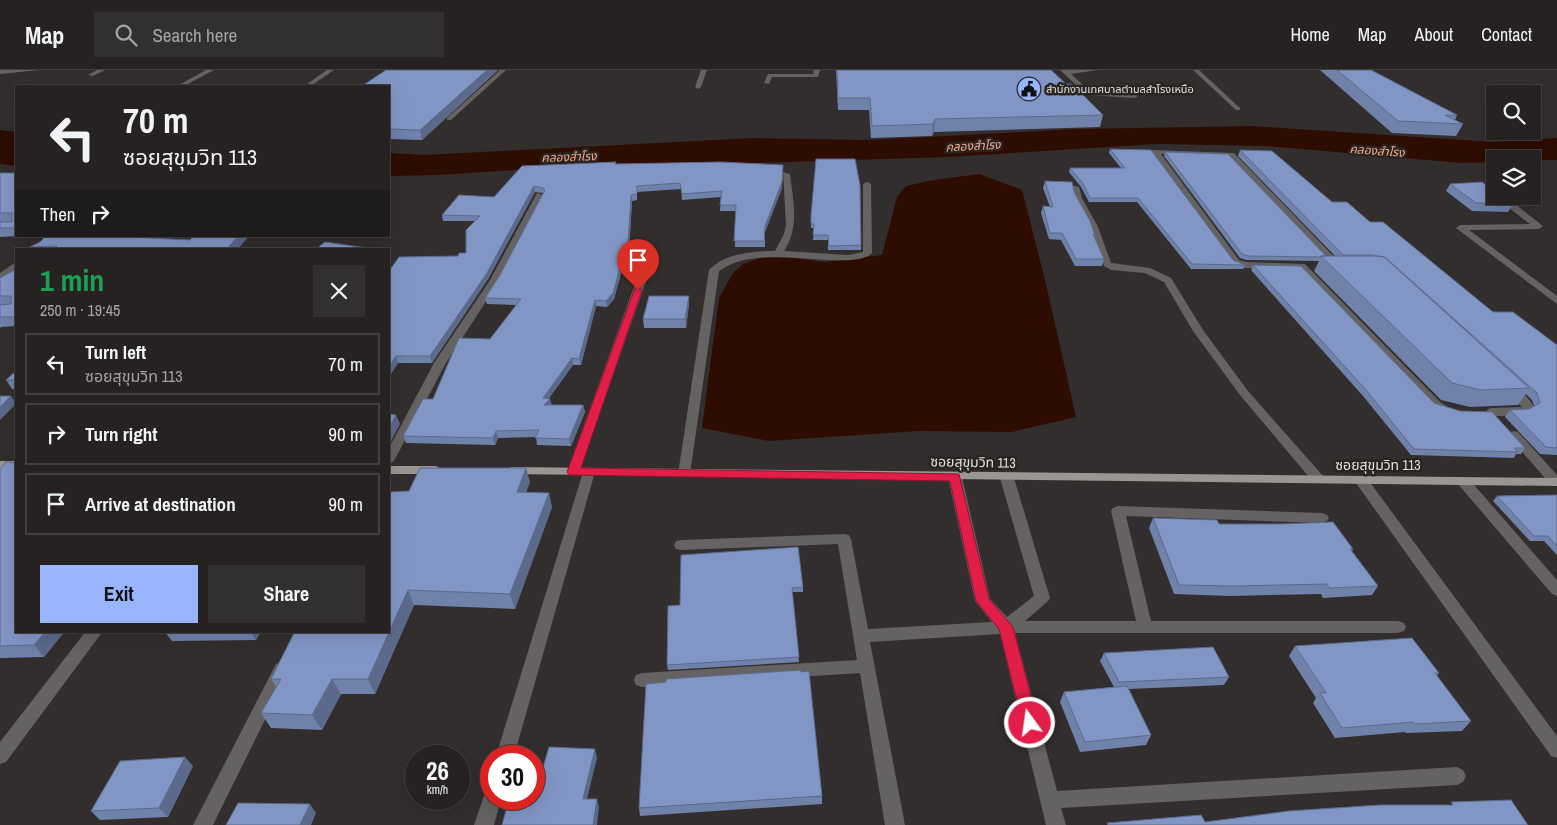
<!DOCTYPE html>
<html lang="en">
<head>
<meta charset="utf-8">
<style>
	:root { --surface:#262222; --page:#322f2f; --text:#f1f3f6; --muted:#a4a4a5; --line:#423f40; --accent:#98b5fd }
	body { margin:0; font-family:"Archivo Narrow","Noto Sans Thai",sans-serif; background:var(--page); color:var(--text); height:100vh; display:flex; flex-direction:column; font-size:19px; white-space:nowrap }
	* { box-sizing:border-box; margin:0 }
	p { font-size:16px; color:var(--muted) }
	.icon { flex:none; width:28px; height:28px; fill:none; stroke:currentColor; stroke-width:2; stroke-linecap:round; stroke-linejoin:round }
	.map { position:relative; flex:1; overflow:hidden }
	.sheet { position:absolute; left:15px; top:178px; width:375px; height:385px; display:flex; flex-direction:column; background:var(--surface); border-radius:0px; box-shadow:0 5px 20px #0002,0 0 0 1px var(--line) }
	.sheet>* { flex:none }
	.guide { position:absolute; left:15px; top:15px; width:375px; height:152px; border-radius:0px; box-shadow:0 5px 20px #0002,0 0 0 1px var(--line); background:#262222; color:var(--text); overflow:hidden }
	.buttons { position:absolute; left:1486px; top:15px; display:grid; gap:10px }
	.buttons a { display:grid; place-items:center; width:55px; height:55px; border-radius:0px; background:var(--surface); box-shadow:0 5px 20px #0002,0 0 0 1px var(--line); font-size:25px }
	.speed { position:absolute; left:405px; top:675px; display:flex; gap:10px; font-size:25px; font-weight:700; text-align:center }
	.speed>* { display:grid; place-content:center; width:65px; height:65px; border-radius:50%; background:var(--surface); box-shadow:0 5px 20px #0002,0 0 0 1px var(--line); line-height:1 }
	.speed small { font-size:12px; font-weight:400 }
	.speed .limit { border:8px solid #d22; background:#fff; color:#111 }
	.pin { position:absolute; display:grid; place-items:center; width:42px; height:42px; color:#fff; margin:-51px -21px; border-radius:50% 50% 50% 0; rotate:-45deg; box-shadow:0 0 5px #0007 }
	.pin .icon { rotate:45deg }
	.me { position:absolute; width:55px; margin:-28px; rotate:346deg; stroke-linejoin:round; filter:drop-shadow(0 0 4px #0008) }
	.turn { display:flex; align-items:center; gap:18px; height:105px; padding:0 25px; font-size:22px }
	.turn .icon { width:65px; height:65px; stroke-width:2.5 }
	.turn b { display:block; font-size:35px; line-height:42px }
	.then { display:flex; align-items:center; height:48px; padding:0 25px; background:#0003; gap:10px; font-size:19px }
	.round { display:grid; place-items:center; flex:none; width:52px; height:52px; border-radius:0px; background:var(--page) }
	.head { display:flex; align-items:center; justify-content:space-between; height:85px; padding:0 25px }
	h1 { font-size:30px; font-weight:700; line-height:38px; color:#1e9e55 }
	.cta { display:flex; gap:10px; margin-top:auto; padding:10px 25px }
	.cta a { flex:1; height:58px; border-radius:0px; background:var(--accent); color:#111; font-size:20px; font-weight:700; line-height:58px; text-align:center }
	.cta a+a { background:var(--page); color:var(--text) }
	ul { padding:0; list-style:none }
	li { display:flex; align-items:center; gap:15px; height:62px; margin:0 10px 8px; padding:0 15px; border:2px solid var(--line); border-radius:0px }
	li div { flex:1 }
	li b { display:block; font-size:19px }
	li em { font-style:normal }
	header { display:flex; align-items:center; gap:30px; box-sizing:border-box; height:70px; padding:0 25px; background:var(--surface); border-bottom:1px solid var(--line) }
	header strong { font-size:24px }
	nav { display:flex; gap:28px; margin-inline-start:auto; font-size:18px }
	.search { width:350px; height:45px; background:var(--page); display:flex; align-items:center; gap:12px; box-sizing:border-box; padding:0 18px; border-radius:0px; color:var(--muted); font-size:19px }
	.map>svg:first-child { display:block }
	.water { fill:#2e0c01 }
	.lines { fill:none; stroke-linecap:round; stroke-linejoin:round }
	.minor { fill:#656362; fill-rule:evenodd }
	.major { fill:#999694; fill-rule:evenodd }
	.wall { fill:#7081aa }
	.shaded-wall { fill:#5b698b }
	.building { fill:#8296c6; stroke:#5b698b }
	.route { fill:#e11d48; stroke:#92132f }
	.labels { text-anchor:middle; stroke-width:5; stroke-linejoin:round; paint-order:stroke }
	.far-poi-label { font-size:11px; fill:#e3e0df; stroke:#282523; text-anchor:start }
	.far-water-label { font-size:12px; font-style:italic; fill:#faa989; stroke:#282523 }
	.street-label { font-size:14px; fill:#e3e0df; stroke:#282523 }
</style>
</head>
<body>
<header>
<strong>Map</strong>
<div class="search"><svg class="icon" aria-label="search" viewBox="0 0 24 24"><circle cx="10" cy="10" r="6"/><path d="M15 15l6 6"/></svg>Search here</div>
<nav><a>Home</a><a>Map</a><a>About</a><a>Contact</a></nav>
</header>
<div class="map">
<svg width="1557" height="755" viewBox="0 0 1557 755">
	<rect width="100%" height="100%" fill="#322e2d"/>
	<path class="water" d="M1252,56L1493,72L1557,68V90L1495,89V92L1461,93L1267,76L1156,74L949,87L752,93L606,94L439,105L389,106V83L424,85L753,68L868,70L1079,59Z
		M0,60L16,62V96L0,94Z
		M979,104L1022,120L1046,214L1076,347L1012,362L918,361L769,371L702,358L719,228L733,203L743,194L769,185L825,192L882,185L897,127L906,116L934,110Z"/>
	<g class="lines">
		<path class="minor" d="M0,0H39L0,4Z
			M97,0H105L93,6L88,5Z
			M206,0H214L184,16H177Z
			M327,0H334L311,16H304Z
			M500,0H506L451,50H447V48Z
			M701,0H707L701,17L698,19L695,17Z
			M814,0H820L818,7H772L769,14L764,13L768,4H813Z
			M1060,0H1097L1071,4L1091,22L1135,24L1138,26L1135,28L1087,25Z
			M1193,0H1199L1240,38V40H1236Z
			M1152,80L1234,83L1341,194V198H1335L1229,87L1161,84L1239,190L1246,192L1305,194L1440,332L1455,341L1453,344H1445L1432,338L1299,199L1245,198L1233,194L1152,84Z
			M783,102L790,104C793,131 800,156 784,181L848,185L863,182V114L867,112L871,114L872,183C850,204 761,170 719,201L690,404L689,407H679L678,404L709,200C725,183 753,181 775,181L784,164L786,155Z
			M1072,115L1079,117L1082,128L1098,157L1111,193L1150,198L1171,208L1203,260L1248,321L1324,407L1326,410L1324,413H1314L1240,325L1193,261L1164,212L1145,203L1111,200L1104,196L1090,157L1074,128Z
			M537,123L544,125L500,210L446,293L395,389L393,392L389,393V378L434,293L490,210Z
			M1505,131H1511L1543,156L1539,159L1469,160L1557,226V234L1456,158L1460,155L1530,154L1505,135Z
			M16,192V199L0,211V203Z
			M644,200L649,203L579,402L578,405H568L567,402L639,203Z
			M1509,315C1518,317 1531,329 1534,338C1526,347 1499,347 1488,345L1486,342L1488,339L1492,338L1522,337L1503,318Z
			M1514,361L1518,362L1557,405V416L1551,415L1510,368L1508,365L1510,362Z
			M589,398L595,402L514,686H496L583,402Z
			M955,403L962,407L990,529L1007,547L1034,526L1000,408L1002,405H1012L1014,408L1050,528L1047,532L1025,551H1136L1111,441L1113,438L1118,436L1322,443L1327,445L1329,448L1327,451L1322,453L1126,446L1151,551H1398L1404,553L1406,557L1404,561L1398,563H1015L1057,721L1457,697L1463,700L1466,706L1463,712L1457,715L1061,738L1066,755H1046L1000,564L870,572L905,755H885L860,603L642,617L636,615L634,610L636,605L642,603L857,590L838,474L681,480L676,479L674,475L676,471L681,470L844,464L849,465L851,469L868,559L992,552L975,531L948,407Z
			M1361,406L1366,407L1557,666V688L1551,686L1356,413L1354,410L1356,407Z
			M1463,407L1468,408L1557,510V526L1552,524L1458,414L1456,411L1458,408Z
			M86,561H103L6,692L0,694V672Z
			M282,592L288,594L290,599L213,755H193L276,594Z
			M491,720V729H501L494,755H474L485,723Z"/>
		<path class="major" d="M0,391H16V399H0Z
			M389,396H436L442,400L436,404H389Z
			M511,397L1557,408V416L506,404L505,401Z"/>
	</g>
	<path class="wall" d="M386,0H498L422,70L389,69V16Z
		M836,0H1051L1066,14L1103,45L1100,57L934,62L932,66L871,68L869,40H838Z
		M1320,0H1371L1457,45L1455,50L1463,54L1456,66L1392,63Z
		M1110,79L1233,190L1245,195L1243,199H1191L1137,132H1089L1081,117L1069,102L1070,98H1121L1109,83Z
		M1240,80L1332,132L1370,152L1493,242L1557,275V385L1540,384L1505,347L1510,340L1529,339L1534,336L1532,330L1526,324L1518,335L1470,337L1441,330L1314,201L1319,191L1246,190L1240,188L1164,86L1165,82L1326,186H1335L1238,86Z
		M616,94L782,118L765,162V177H735L736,141H720L721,127L682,130L681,119L637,122V130L632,131L629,180L627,181L614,229L607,237L596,236L581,295H573L549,328L552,335H583L585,342L571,376L537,375L536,367L498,368L495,375L406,373L403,366L433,329L490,269L516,235L487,234L485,228L500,205L543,123L535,122L488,209L432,293H398L389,307V201L458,186L466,183L474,151H443L442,145L494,127Z
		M0,103H16V166H17L0,167Z
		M1045,111L1074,122L1095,165L1094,168L1104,189L1102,196H1075L1061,170L1049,169L1041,143L1043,136L1050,137L1043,118Z
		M1450,114L1513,134L1508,142L1472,141L1446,121Z
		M811,145L861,175V180H828V170H813L814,158H811Z
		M142,167L238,179H31L30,177L40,172Z
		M1253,195L1434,333L1525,378L1521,384H1516L1514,388L1411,385L1363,326L1251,200Z
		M16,199V256L1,257L0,258V208Z
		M689,234L686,258H644L643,249Z
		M16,301V319H12L6,310Z
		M0,399L16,561H65L44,587L0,588Z
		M530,412L526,422L552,437L515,539L414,535L375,624H341L322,660L271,658L261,643L276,617L271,609L409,421Z
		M1557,425V485L1544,471H1530L1493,431L1497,426Z
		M1153,448L1219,454L1353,479L1352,481L1378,516L1372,525L1323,528L1321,524L1230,526L1174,524L1149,458Z
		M681,485L803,517V522H792L799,592L668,600L667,595L680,535Z
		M164,561H261L256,570L172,571Z
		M1295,576L1439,603L1437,606L1471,651L1462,661L1406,663L1405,662L1335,668L1313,633L1316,628L1289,586Z
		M1104,583L1229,607L1224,615L1129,619L1151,665L1146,675L1080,682L1060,632L1064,622L1114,617L1100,591Z
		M193,696L168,747L100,750L91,741Z
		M822,726V734L640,746L639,738Z"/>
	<path class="shaded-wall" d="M487,0H498L422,70L420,60Z
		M935,49L934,62L932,66L933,54Z
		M783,95L782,118L765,162V177V156Z
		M534,116L535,122L488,209L432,293L430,286Z
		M631,125L632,131L629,180L627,181L614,229L607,237L606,231Z
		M238,166H249L238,179H227Z
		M689,226V234L686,258L685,249Z
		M595,230L596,236L581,295L579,289Z
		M396,286L398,293L389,307V297Z
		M572,288L573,295L544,335L543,328Z
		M11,326L16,333V334L0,350V337Z
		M550,329L552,336L544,335Z
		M583,335L585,342L571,376L569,369Z
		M396,345L400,354L389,375V358Z
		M496,361L498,368L495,375L493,368Z
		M526,398L530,412L521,436L517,422Z
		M549,423L552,437L515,539L510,524Z
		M408,520L414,535L375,624L368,609Z
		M46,561H65L44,587L34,575Z
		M250,561H261L256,570Z
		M332,609L341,624L322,660L312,645Z
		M595,679L597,688L585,737L583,729Z
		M185,687L193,696L168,747L159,738Z
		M597,729L599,737L597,755H593Z
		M310,734L316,743L311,755H300Z"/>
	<path class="building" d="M386,0H487L420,60L389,59V16H362Z
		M837,0H1051L1066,14H1072L1103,45L935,49L933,54L872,56L870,28H838Z
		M1337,0H1371L1457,45H1445L1463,54L1398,51Z
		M1110,79L1151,80L1233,190L1245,195L1192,194L1138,128H1090L1082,112L1070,98H1125Z
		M1240,80L1272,81L1332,132H1347L1370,152H1383L1493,242H1513L1557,275V378L1546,377L1510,340L1529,339L1540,333L1537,323L1387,189L1384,187L1372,185H1343Z
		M1165,82L1228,84L1326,186H1321V187L1248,186L1242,184Z
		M816,89H855L860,115L861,175L829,176L828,165H813L814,154H811V145Z
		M616,92L615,94L721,92L783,95L782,112L765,156L764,171H734L736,135H720L722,121L682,124L680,113L637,116V124L631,125L628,174L626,175L613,223L606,231L595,230L579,289L572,288L543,328L550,329L544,335H583L569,369L535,368L539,360L496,361L493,368L403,366L423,329H433L459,268L490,269L521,229L485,228L500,205L545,120L543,118L534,116L487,203L430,286H396L389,297V201L399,187L458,186L459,183H466V160L480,146L442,145L459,125L494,127L522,96Z
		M0,103H16V158H0V152H12V143H0Z
		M1045,111L1072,112L1074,122L1090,151L1095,165L1093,164L1104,189H1076L1062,163H1050L1043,136L1053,137Z
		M1482,112L1495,122V126H1501L1513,134L1476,133L1450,114Z
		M46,166H130V167L190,170L194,166H238L227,179H53L57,176L30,177L40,172Z
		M325,172L367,178L366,179H316Z
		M1321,186H1376L1384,187L1529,318L1481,320L1452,313Z
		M1253,195L1301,196L1434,333L1460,341L1492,342L1525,378H1514L1518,382L1414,379L1366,320Z
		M16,199V247H0V235L11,234V226H0V208Z
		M649,226H689L685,249H643Z
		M16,301V310H6Z
		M0,326H11L0,337Z
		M389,344L396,345L389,358Z
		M6,392L16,393V561H46L34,575L0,576V399Z
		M420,398H526L517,422L549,423L510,524L408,520L368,609H332L312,645L261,643L281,609H271L295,561H389V422L409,421Z
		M1557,425V476L1548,466H1534L1497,426Z
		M1153,448L1217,450L1219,454H1281L1333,452L1353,479H1350L1378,516L1329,518L1327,514L1235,516L1179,515Z
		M798,477L803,517L792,518L799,587L667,595L668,536L680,535L681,485Z
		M1412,568L1439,603H1435L1471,651L1415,654L1413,652L1342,658L1320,623H1326L1295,576Z
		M1213,577L1229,607L1119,612L1104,583Z
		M801,600V602L809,601L822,726L639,738L646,614L666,612V609Z
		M1127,616L1151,665L1085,672L1064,622Z
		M549,677L595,679L583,729H597L593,755H502L509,729L534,728Z
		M185,687L159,738L91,741L120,691Z
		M1511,730L1528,755H1108L1107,753L1201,745L1205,752L1289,741L1380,735H1453L1451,732Z
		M238,733L310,734L300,755H226Z"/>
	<path class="route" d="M635,218H638L642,220L581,398L959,404L989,529L1013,557L1038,653L1036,658L1030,660L1024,658L999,559L976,531L950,411L569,405L567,402Z"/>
	<defs>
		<g id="civic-disc" transform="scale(1.25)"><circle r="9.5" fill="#98b5fd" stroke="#282523"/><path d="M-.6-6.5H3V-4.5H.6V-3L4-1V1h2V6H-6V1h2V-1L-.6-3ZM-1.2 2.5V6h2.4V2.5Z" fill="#111"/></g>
	</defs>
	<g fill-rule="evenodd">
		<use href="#civic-disc" x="1029" y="19"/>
	</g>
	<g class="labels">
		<g class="far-poi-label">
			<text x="1046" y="23">สำนักงานเทศบาลตำบลสำโรงเหนือ</text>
		</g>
		<g class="far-water-label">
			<text transform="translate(973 76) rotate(-3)" y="4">คลองสำโรง</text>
			<text transform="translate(1377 81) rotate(4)" y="4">คลองสำโรง</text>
			<text transform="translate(569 87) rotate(-2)" y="4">คลองสำโรง</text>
		</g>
		<g class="street-label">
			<text transform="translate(973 392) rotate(1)" y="5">ซอยสุขุมวิท 113</text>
			<text x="1378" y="400">ซอยสุขุมวิท 113</text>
		</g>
	</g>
</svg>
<div class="buttons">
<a><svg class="icon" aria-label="search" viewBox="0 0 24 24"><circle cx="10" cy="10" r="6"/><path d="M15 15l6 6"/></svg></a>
<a><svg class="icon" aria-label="layers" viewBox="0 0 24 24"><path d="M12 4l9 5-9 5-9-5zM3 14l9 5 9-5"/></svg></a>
</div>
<div class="speed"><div>26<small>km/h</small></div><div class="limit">30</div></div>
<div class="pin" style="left:638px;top:220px;background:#d93025"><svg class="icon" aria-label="arrive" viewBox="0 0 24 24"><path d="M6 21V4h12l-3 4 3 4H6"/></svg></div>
<svg class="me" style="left:1030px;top:653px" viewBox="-20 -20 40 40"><circle r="17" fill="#e11d48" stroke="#fff" stroke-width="3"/><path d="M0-11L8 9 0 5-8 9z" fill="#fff"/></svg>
<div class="guide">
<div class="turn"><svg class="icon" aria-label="left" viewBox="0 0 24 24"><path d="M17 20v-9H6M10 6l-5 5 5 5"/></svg><div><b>70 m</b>ซอยสุขุมวิท 113</div></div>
<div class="then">Then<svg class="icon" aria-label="right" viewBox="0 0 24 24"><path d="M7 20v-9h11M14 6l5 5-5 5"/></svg></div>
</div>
<section class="sheet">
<div class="head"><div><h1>1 min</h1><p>250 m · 19:45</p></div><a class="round"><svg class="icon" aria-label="close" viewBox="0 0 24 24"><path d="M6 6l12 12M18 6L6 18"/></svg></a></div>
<ul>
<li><svg class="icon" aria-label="left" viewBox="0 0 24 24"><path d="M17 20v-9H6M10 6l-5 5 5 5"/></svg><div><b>Turn left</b><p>ซอยสุขุมวิท 113</p></div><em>70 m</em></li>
<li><svg class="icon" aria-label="right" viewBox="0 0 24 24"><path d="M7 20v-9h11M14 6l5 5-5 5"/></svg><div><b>Turn right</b></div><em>90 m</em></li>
<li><svg class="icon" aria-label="arrive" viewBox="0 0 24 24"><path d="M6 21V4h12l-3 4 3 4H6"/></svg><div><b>Arrive at destination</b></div><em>90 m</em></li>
</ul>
<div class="cta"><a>Exit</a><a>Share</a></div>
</section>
</div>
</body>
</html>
